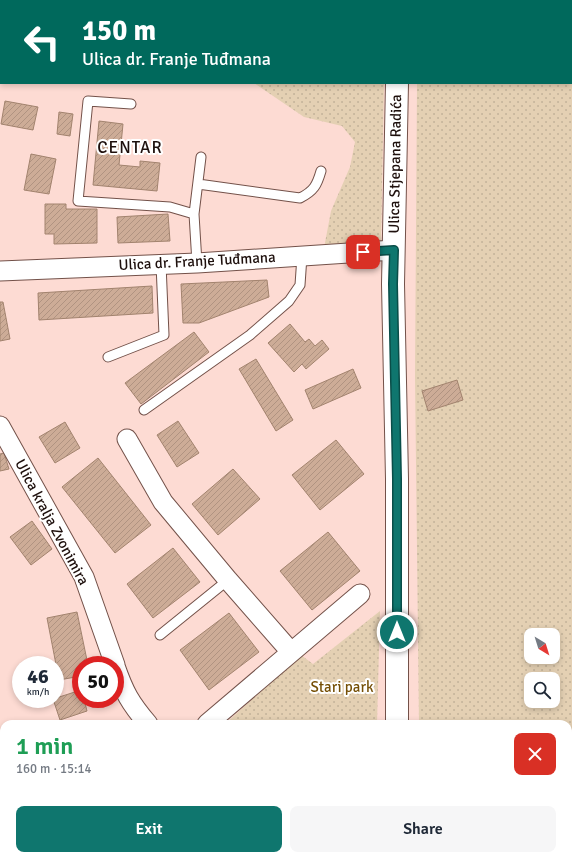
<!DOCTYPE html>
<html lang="en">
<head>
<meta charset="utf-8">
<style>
	:root { --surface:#fff; --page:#f6f6f7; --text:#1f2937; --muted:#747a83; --accent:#0f766e }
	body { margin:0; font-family:Signika,sans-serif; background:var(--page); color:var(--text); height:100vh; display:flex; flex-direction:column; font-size:15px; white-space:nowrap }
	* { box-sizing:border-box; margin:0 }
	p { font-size:13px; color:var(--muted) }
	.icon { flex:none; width:22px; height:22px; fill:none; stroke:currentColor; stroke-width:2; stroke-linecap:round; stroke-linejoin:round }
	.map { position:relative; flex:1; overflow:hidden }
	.side { position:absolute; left:0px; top:720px; width:572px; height:140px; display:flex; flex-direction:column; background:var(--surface); border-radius:12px 12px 0 0; box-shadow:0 2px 6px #0003 }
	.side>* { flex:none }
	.top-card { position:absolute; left:0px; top:0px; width:572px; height:84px; box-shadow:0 2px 6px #0003; background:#00695c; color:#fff; overflow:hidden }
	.needle { width:26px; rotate:142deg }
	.buttons { position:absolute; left:524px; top:628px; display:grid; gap:8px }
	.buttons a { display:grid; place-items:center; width:36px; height:36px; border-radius:8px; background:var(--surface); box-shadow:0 2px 6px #0003; font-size:20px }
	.speed { position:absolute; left:12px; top:656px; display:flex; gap:8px; font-size:20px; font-weight:700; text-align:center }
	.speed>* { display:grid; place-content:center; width:52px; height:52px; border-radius:50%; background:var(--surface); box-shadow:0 2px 6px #0003; line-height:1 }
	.speed small { font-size:10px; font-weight:400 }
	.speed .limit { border:6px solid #d22; background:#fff; color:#111 }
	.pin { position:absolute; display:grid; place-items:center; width:34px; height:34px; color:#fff; margin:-17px; border-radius:8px; box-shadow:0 2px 6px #0006 }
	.me { position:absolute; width:44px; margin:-22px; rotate:0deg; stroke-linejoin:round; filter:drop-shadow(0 0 3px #0008) }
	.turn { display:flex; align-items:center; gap:14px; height:84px; padding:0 16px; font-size:18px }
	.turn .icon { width:52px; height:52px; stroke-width:2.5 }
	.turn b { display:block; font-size:28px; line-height:34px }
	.round { display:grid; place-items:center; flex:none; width:42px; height:42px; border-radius:8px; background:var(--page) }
	.overview { display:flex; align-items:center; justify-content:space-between; height:68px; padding:0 16px }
	h1 { font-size:24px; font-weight:600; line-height:30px; color:#1e9e55 }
	.primary-button { display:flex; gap:8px; margin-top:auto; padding:8px 16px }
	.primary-button a { flex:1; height:46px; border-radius:8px; background:var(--accent); color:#fff; font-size:16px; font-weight:600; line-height:46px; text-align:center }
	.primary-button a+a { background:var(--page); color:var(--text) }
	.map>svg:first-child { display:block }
	.built { fill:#f1cbc1 }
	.park { fill:url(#park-dots); fill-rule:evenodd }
	.building { fill:url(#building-hatch); stroke:#a2836e }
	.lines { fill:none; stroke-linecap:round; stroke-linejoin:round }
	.service-casing { stroke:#735149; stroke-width:11 }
	.minor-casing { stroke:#735149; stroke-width:21 }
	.secondary-casing { stroke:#735149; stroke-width:24 }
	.service { stroke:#fff; stroke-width:9 }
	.minor { stroke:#fff; stroke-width:19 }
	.secondary { stroke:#fff; stroke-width:22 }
	.route-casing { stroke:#0a4d48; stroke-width:10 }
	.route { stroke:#0f766e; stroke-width:7 }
	.labels { text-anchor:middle; stroke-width:4; stroke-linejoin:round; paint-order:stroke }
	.street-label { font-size:15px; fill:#1e100d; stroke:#fff }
	.park-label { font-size:15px; fill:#754f06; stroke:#fff }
	.quarter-label { font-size:17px; letter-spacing:1px; fill:#1e100d; stroke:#fff }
</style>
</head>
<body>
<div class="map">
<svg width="572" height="860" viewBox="0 0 572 860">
	<defs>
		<pattern id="park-dots" width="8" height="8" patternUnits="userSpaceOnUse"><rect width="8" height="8" fill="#e4d0b3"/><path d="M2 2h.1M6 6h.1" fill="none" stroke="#c3b299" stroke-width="1.8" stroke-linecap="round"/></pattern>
		<pattern id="building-hatch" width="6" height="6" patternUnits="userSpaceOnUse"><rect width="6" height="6" fill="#cdac97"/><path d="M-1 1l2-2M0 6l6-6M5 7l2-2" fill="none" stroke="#b09381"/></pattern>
	</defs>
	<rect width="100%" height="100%" fill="#fddbd3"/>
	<path class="built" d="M0,0H134V1H1L0,42Z"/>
	<path class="park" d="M162,0H314V1H163Z
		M417,0H572V860H423V856H568V724H419L415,377L417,83H571V1ZM531,635H553V657H531ZM531,679H553V701H531Z
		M254,83H384L381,244L324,248L331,211L350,167L355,142L342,126L304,117Z
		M380,611L377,724H225L301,655L313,664Z
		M312,856H379V860H316Z"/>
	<path class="building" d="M5,101L38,107L33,130L1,124Z
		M59,112L73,114L70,136L57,134Z
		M99,121L123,124L119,165L140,167V161L160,163L157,191L93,185Z
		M31,154L56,159L49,194L24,190Z
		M45,204H66V209H97V243L54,244V234H45Z
		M168,214L170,241L118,243L117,217Z
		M267,280L269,297L199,323H183L181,284Z
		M152,286L153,313L39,320L38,293Z
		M0,302H3L10,339L0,341Z
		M290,324L305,342L309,339L315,346L322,340L329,349L306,369L302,364L294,372L268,343Z
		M194,332L209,352L141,404L125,383Z
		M256,359L293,420L276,431L239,369Z
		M353,369L361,388L313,409L305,390Z
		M457,380L463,400L428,411L422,391Z
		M178,421L199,453L177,467L157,435Z
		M65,422L80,448L55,463L39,437Z
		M336,440L364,474L320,510L292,475Z
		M4,453L9,469L0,471V454Z
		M98,458L151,525L115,553L62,487Z
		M233,469L260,499L218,535L192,504Z
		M32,521L52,549L31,565L10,537Z
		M328,532L360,571L312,610L280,571Z
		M173,548L200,582L153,618L127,584Z
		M77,612L88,665H81V676L59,680L47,618Z
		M229,613L259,652L209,690L180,650Z
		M81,690V699H84L87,711L60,720L53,699Z
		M3,749L4,753V778L0,779V750Z
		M4,807V832L0,833V808Z
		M26,856H65L66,860H20L19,858Z
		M178,856H189L192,860H172Z"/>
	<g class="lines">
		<g class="service-casing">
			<path id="service" d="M313,0L314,1
				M451,0L452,1
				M379,1V0
				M536,1L537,0
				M131,104L88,101L78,201L170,207L194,214L197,263
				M198,184L300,198C314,191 317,185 321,171
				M194,214L201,157
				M108,357L164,335L161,264
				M144,410L250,335L289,301L300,285L302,256
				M160,635L228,580"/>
		</g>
		<g class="minor-casing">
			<path id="minor" d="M0,271L197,263L394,250
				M0,426L84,577L115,665
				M127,439L163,502L228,580L291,652
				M115,666C124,692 130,703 148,724
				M207,724L360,594
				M286,856L290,860"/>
		</g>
		<g class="secondary-casing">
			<path id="secondary" d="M400,1V0
				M397,83L393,284L397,479V724
				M401,856L402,860"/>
		</g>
		<use href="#service" class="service"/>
		<use href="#minor" class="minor"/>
		<use href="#secondary" class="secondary"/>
	</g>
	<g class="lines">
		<g class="route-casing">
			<path id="route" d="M363,252L394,250L393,284L397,479V632"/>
		</g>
		<use href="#route" class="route"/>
	</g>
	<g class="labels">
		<g class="street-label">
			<text transform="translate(395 164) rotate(-89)" y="5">Ulica Stjepana Radića</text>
			<text transform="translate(197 261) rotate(-3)" y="5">Ulica dr. Franje Tuđmana</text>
			<text transform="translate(52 522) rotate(62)" y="5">Ulica kralja Zvonimira</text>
		</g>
		<g class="park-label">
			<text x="342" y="692">Stari park</text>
		</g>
		<g class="quarter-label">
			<text x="130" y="153">CENTAR</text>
		</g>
	</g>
</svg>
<div class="buttons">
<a><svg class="needle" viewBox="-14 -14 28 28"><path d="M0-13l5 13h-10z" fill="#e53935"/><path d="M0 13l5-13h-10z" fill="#747a83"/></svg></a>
<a><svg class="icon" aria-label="search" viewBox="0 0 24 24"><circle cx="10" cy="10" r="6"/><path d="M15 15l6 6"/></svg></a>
</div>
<div class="speed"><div>46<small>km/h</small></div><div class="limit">50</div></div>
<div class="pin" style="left:363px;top:252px;background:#d93025"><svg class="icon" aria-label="arrive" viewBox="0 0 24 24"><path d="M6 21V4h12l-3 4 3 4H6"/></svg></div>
<svg class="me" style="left:397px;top:632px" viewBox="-20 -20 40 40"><circle r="17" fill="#0f766e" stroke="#fff" stroke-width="3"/><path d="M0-11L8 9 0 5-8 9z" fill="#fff"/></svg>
<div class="top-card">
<div class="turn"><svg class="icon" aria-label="left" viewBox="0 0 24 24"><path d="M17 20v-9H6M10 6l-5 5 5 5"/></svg><div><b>150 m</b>Ulica dr. Franje Tuđmana</div></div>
</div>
<section class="side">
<div class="overview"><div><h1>1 min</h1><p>160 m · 15:14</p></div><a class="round" style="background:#d93025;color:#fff"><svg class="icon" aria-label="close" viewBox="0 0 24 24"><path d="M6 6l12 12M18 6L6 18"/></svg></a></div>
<div class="primary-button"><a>Exit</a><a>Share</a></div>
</section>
</div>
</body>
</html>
